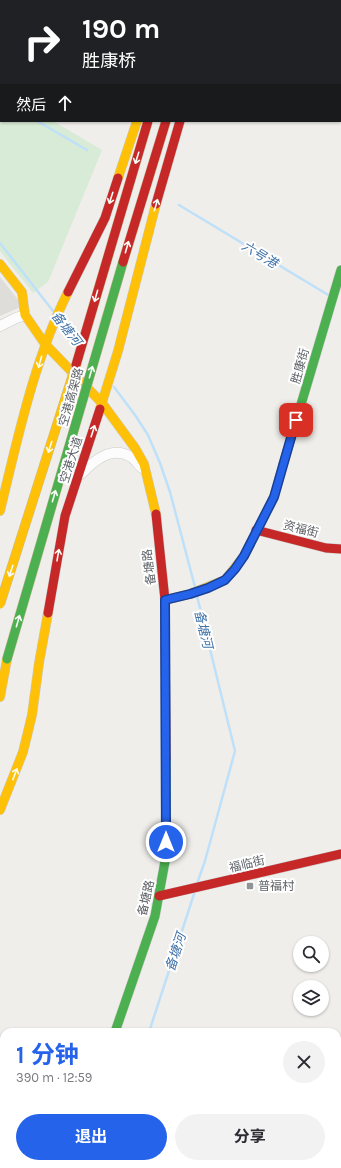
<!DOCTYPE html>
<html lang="zh">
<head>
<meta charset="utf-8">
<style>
	:root { --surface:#fff; --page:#f2f2f3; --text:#2b2b33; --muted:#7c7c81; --accent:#2563eb }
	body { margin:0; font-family:Karla,"Noto Sans SC",sans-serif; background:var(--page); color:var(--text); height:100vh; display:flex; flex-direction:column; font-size:15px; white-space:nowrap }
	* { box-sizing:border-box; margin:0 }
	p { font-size:13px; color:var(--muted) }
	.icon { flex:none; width:22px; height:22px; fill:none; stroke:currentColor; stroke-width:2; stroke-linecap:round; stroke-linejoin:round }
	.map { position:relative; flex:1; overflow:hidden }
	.panel { position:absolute; left:0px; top:1028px; width:341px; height:140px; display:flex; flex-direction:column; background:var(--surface); border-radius:12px 12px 0 0; box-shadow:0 1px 3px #0004 }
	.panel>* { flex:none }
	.top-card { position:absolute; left:0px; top:0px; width:341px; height:122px; box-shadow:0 1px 3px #0004; background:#202124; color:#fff; overflow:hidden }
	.tools { position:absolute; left:293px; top:936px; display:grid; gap:8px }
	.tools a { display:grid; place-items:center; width:36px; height:36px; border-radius:50%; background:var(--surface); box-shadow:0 1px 3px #0004; font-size:20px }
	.pin { position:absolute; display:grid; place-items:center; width:34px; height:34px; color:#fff; margin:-17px; border-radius:8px; box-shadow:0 2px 6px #0006 }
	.me { position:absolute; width:44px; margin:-22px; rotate:0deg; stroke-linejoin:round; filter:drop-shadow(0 0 3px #0008) }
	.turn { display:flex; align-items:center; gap:14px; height:84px; padding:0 16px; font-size:18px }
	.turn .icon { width:52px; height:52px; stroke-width:2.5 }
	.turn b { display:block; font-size:28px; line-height:34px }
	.then { display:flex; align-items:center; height:38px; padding:0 16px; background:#0003; gap:8px; font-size:15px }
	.round { display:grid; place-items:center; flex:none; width:42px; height:42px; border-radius:21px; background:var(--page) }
	.headline { display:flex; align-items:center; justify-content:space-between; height:68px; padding:0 16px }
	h1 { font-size:24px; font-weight:700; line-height:30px; color:var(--accent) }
	.action { display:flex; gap:8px; margin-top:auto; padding:8px 16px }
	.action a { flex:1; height:46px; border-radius:24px; background:var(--accent); color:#fff; font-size:16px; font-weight:700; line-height:46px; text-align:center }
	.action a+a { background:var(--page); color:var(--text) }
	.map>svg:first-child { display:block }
	.industrial { fill:#dfddda }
	.green { fill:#d8ebd6 }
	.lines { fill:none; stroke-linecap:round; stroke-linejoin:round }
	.stream { stroke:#bfe0f9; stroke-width:2.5 }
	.street-casing { stroke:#cbcccc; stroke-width:11 }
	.fast-casing { stroke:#cacacb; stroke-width:10 }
	.slow-casing { stroke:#cacacb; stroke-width:10 }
	.jam-casing { stroke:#cacacb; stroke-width:10 }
	.street { stroke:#fdfcfc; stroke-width:10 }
	.fast { stroke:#4caf50; stroke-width:9 }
	.slow { stroke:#ffc107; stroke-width:9 }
	.jam { stroke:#c62828; stroke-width:9 }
	.fast-bridge-casing { stroke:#c8b996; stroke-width:10; stroke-linecap:butt }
	.slow-bridge-casing { stroke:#c8b996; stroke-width:10; stroke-linecap:butt }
	.jam-bridge-casing { stroke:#c8b996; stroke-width:10; stroke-linecap:butt }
	.fast-bridge { stroke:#4caf50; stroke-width:9 }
	.slow-bridge { stroke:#ffc107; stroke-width:9 }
	.jam-bridge { stroke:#c62828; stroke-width:9 }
	.oneway { stroke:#f6fbf6 }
	.route-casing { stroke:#184099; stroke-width:10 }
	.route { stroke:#2563eb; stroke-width:7 }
	.poi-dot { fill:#919496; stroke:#fff; stroke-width:1.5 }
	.labels { text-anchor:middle; stroke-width:4; stroke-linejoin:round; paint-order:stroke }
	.street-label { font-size:12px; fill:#5f6368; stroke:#fff }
	.poi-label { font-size:12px; fill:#5f6368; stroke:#fff; text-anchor:start }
	.water-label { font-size:13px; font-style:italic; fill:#4174aa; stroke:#fff }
</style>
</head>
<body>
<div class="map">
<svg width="341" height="1168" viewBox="0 0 341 1168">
	<rect width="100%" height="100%" fill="#efeeea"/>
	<path class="industrial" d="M0,277L23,306L0,316Z"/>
	<path class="green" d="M0,92L1,121H53L102,150L48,282L33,293L0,251Z"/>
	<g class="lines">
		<path class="stream" d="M0,99L1,100
			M37,121L87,150
			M179,205L330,296
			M0,243L53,311
			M61,321L77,340
			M114,387L135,415L148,435L160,463L170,492L195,587
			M197,596L235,751L205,861L198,881
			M149,1032L194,894
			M106,1168L107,1164"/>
		<g class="street-casing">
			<path id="street" d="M0,326L16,318L25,315
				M81,474C94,461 111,445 131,457C135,459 138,465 142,468
				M168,1164L177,1168"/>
		</g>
		<g class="fast-casing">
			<path id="fast" d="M174,0V1
				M186,0V1
				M204,0V1
				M340,31L341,32
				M283,465L341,270
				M115,1032L155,916L166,856V759"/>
		</g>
		<g class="slow-casing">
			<path id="slow" d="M118,178L137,121
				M0,264L22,292L25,315L45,344L102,403L135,448L144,464L156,514
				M100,409L118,351L156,204
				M0,511C18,437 34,360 68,292
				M165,600L190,594L225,580L244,556L274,497L283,465
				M0,697L7,659
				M0,810L23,752L32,715L39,663L48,613
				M71,1168L72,1164"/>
		</g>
		<g class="jam-casing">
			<path id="jam" d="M129,0L133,1
				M215,0V1
				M230,0L232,1
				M340,19H341
				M156,204L180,121
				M68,292L105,218L118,178
				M156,514L165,600L166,759
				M256,530L326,548L341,549
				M48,613L65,516L100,409
				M159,896L341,854"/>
		</g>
		<use href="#street" class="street"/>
		<use href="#fast" class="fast"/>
		<use href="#slow" class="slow"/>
		<use href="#jam" class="jam"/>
		<g class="fast-bridge-casing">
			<path id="fast-bridge" d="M7,659L123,262"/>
		</g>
		<g class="slow-bridge-casing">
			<path id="slow-bridge" d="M0,604L76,365"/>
		</g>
		<g class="jam-bridge-casing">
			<path id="jam-bridge" d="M123,262L166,121
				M76,365L148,121"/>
		</g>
		<use href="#fast-bridge" class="fast-bridge"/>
		<use href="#slow-bridge" class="slow-bridge"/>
		<use href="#jam-bridge" class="jam-bridge"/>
	</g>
	<defs><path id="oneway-shaft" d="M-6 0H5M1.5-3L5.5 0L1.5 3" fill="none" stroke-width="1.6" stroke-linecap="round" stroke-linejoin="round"/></defs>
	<g class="oneway">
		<use href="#oneway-shaft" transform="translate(137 158) rotate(107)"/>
		<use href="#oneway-shaft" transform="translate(111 198) rotate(108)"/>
		<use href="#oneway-shaft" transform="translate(156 205) rotate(-74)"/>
		<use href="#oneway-shaft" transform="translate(127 247) rotate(-74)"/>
		<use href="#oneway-shaft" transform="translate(96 296) rotate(106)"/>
		<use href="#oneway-shaft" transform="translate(40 362) rotate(106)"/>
		<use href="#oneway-shaft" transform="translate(91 372) rotate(-74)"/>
		<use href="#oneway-shaft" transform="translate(93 431) rotate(-72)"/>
		<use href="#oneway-shaft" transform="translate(50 447) rotate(108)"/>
		<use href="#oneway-shaft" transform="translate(54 496) rotate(-74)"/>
		<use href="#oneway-shaft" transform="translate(58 555) rotate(-80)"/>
		<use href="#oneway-shaft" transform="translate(11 571) rotate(108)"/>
		<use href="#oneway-shaft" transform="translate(18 621) rotate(-74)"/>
		<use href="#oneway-shaft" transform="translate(15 774) rotate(-69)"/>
	</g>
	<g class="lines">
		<g class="route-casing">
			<path id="route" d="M166,842L165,600L190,594L208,588L225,580L235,569L244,556L274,497L296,420"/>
		</g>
		<use href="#route" class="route"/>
	</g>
	<rect class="poi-dot" x="246" y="882" width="8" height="8" rx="2"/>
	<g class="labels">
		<g class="street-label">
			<text transform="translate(300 366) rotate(-74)" y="4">胜康街</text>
			<text transform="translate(71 397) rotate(-74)" y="4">空港高架路</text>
			<text transform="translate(71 460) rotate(-72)" y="4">空港大道</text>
			<text transform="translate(301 529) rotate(14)" y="4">资福街</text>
			<text transform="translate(149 567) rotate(-97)" y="4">备塘路</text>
			<text transform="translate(247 864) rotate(-13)" y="4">福临街</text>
			<text transform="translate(146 898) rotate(-77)" y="4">备塘路</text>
		</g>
		<g class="poi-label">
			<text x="258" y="890">普福村</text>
		</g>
		<g class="water-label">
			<text transform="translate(260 254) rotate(31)" y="5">六号港</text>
			<text transform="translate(67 328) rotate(52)" y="5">备塘河</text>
			<text transform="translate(204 629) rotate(76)" y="5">备塘河</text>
			<text transform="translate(175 952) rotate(-72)" y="5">备塘河</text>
		</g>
	</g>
</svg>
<div class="tools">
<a><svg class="icon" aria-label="search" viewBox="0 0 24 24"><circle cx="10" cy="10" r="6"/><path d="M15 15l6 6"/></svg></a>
<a><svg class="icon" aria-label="layers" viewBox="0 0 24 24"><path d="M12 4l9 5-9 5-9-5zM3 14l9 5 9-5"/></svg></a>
</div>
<div class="pin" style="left:296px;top:420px;background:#d93025"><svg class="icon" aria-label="arrive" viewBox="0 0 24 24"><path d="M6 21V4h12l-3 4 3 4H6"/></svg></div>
<svg class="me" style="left:166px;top:842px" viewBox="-20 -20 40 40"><circle r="17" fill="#2563eb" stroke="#fff" stroke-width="3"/><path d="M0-11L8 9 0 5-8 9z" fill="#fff"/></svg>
<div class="top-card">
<div class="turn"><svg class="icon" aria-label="right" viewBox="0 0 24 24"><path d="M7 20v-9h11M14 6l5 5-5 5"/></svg><div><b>190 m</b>胜康桥</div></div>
<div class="then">然后<svg class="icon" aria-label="ahead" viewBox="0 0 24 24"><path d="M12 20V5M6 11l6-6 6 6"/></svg></div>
</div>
<section class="panel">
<div class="headline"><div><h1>1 分钟</h1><p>390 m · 12:59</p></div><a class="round"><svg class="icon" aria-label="close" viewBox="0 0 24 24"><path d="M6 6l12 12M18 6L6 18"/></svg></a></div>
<div class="action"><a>退出</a><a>分享</a></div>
</section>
</div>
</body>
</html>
